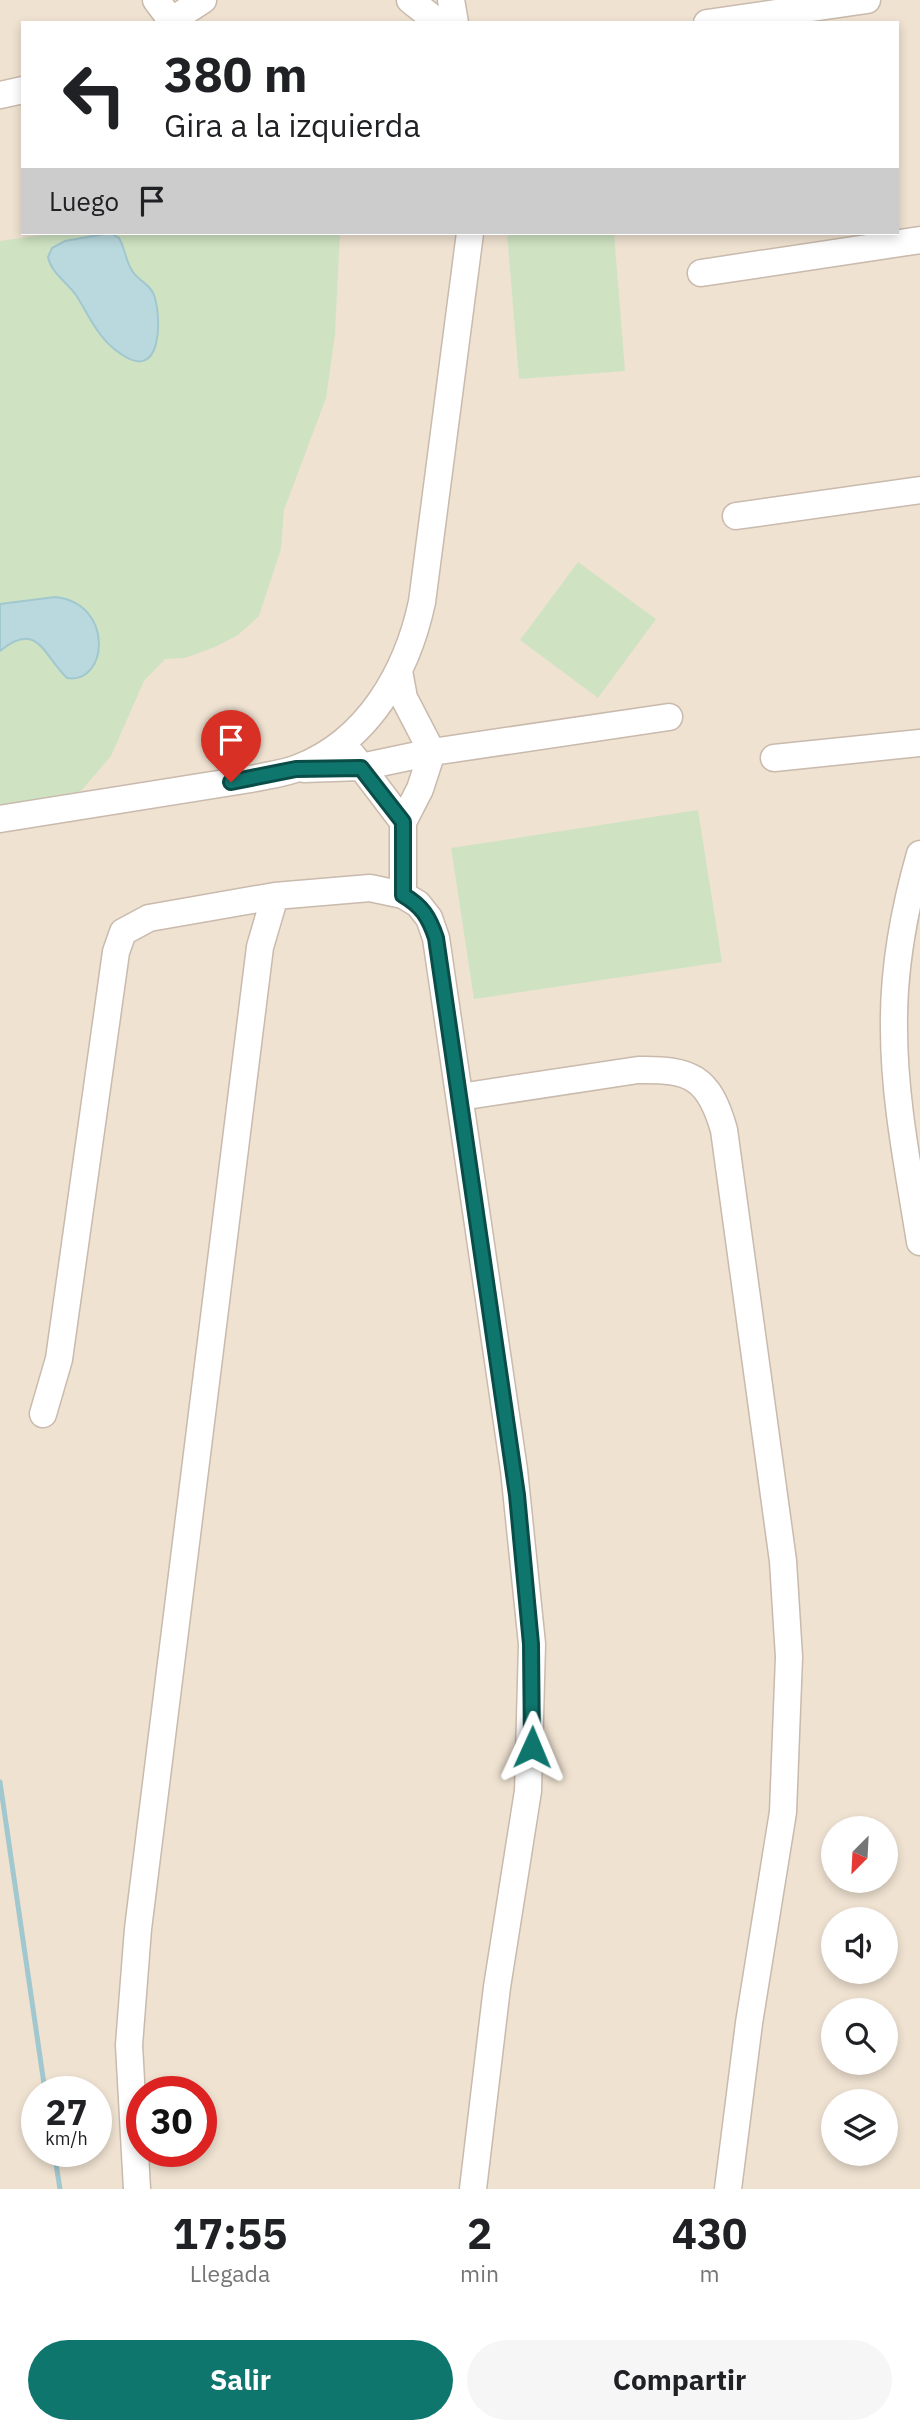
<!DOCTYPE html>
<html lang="es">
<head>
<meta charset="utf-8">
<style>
	:root { --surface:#fff; --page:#f6f6f6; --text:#202124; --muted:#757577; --accent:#0f766e }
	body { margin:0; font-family:"IBM Plex Sans",sans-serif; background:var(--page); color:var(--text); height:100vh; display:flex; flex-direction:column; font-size:26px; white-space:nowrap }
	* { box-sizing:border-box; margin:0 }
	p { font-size:23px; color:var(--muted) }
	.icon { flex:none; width:38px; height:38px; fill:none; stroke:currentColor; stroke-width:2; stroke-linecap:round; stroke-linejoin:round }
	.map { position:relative; height:2189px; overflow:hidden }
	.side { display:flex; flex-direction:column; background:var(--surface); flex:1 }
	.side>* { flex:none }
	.banner { position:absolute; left:21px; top:21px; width:878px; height:214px; border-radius:0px; box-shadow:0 4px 10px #0003; background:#fff; color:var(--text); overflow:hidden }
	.needle { width:46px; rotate:204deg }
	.fabs { position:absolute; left:821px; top:1816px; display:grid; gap:14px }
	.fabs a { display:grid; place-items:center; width:77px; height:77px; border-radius:50%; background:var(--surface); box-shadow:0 4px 10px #0003; font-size:35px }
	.speed { position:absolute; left:21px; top:2076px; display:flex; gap:14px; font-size:35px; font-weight:700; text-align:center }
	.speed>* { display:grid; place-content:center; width:91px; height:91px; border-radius:50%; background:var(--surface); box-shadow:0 4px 10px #0003; line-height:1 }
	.speed small { font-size:18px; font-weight:400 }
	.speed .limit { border:10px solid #d22; background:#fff; color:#111 }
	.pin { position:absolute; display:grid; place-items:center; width:60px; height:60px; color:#fff; margin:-72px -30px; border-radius:50% 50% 50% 0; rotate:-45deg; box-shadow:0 0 7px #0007 }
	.pin .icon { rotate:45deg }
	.me { position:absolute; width:77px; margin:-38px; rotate:1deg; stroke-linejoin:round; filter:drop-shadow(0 0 5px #0008) }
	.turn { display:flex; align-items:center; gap:24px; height:147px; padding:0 28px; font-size:32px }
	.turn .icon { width:91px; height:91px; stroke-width:2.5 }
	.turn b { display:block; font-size:49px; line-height:60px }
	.then { display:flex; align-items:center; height:66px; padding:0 28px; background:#0003; gap:14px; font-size:26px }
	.eta { display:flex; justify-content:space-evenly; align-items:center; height:119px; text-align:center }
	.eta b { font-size:42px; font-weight:700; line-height:49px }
	.button { display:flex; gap:14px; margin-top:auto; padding:14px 28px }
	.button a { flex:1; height:80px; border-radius:42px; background:var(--accent); color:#fff; font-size:28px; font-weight:700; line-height:80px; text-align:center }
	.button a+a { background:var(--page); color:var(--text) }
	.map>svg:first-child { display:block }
	.residential { fill:#efe2d1; fill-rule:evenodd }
	.green { fill:#cfe3c2 }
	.water { fill:#b9d9df; stroke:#a1c7cf; stroke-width:2 }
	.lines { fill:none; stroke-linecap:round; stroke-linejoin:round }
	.stream { stroke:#a1c7cf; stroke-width:5 }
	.minor-casing { stroke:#c9baad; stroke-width:29 }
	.minor { stroke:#fff; stroke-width:26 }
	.route-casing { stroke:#0a4d48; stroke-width:18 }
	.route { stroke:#0f766e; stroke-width:12 }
</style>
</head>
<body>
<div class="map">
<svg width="920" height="2189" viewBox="0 0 920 2189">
	<rect width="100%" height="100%" fill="#f8f0e2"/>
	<path class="residential" d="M0,0H920V2189H0ZM23,23H898V233H23ZM833,1829H886V1881H833ZM833,1920H886V1972H833ZM833,2011H886V2063H833ZM37,2091H96V2151H37ZM142,2091H201V2151H142ZM833,2102H886V2154H833Z"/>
	<path class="green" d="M56,233H340L335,334L326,398L284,510L281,549L259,616L238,635L215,647L185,658L165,659L144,681L111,756L82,790L64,798L0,809V241Z
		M507,233H614L625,371L519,379Z
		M578,562L656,619L598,698L520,640Z
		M698,810L722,962L474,999L451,848Z"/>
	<path class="water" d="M110,233L119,238C125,248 126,263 133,272C139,281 151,285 154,295C162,319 162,383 121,354C98,339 90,317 76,295C67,282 51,273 48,257L52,248L65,241Z
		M55,597C115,603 108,685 67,678C43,655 38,620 0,651V604Z"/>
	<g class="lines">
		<path class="stream" d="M0,1782L45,2091
			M54,2151L60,2189"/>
		<g class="minor-casing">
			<path id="minor" d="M156,0L171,20
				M410,0L439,23
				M451,0L455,23
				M168,23L203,0
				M707,23L867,0
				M0,95L23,90
				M701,273L920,240
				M736,516L920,490
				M399,671L404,698L432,752L420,789L403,822V895
				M353,756L403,822
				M774,758L920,743
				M304,769L361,767L432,752L669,717
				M0,819L256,778C270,775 285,773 298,768C368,741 407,672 422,602L470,233
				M920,854C904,910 893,971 894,1029C894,1100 909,1172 920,1242
				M460,1097L638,1070C691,1069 709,1077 724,1130L783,1561L789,1657L783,1812L749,2023L728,2189
				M43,1414L59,1359L116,952L123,932L149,918L275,896L370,888L403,895L418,904L429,918L436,938L514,1470L532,1644L528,1791L497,1987L473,2189
				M137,2189L129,2045L138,1929L260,947L275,896"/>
		</g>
		<use href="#minor" class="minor"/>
	</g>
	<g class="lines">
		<g class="route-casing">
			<path id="route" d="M231,782L296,769L361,768L403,822V895C422,906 429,917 436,938L517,1495L531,1644L532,1747"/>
		</g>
		<use href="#route" class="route"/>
	</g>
</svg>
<div class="fabs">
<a><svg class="needle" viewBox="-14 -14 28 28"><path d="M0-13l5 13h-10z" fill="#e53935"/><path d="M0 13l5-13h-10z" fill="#757577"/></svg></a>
<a><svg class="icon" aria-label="sound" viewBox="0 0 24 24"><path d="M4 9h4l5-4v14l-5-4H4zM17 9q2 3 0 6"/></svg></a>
<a><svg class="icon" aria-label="search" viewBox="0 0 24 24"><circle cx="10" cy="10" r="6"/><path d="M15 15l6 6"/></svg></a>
<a><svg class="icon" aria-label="layers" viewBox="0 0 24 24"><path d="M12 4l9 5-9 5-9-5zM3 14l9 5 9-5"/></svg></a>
</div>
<div class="speed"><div>27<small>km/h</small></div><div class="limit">30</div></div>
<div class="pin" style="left:231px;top:782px;background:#d93025"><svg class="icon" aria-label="arrive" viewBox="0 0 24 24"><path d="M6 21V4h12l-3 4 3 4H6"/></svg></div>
<svg class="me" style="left:532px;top:1747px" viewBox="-20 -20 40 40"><path d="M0-17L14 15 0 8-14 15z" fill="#0f766e" stroke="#fff" stroke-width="4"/></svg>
<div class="banner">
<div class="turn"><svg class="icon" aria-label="left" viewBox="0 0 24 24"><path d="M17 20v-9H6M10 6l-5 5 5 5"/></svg><div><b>380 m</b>Gira a la izquierda</div></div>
<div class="then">Luego<svg class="icon" aria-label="arrive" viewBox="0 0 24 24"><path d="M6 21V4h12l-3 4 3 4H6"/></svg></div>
</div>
</div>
<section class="side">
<div class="eta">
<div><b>17:55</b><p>Llegada</p></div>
<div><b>2</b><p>min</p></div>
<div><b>430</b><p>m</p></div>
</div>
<div class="button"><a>Salir</a><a>Compartir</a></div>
</section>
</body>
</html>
